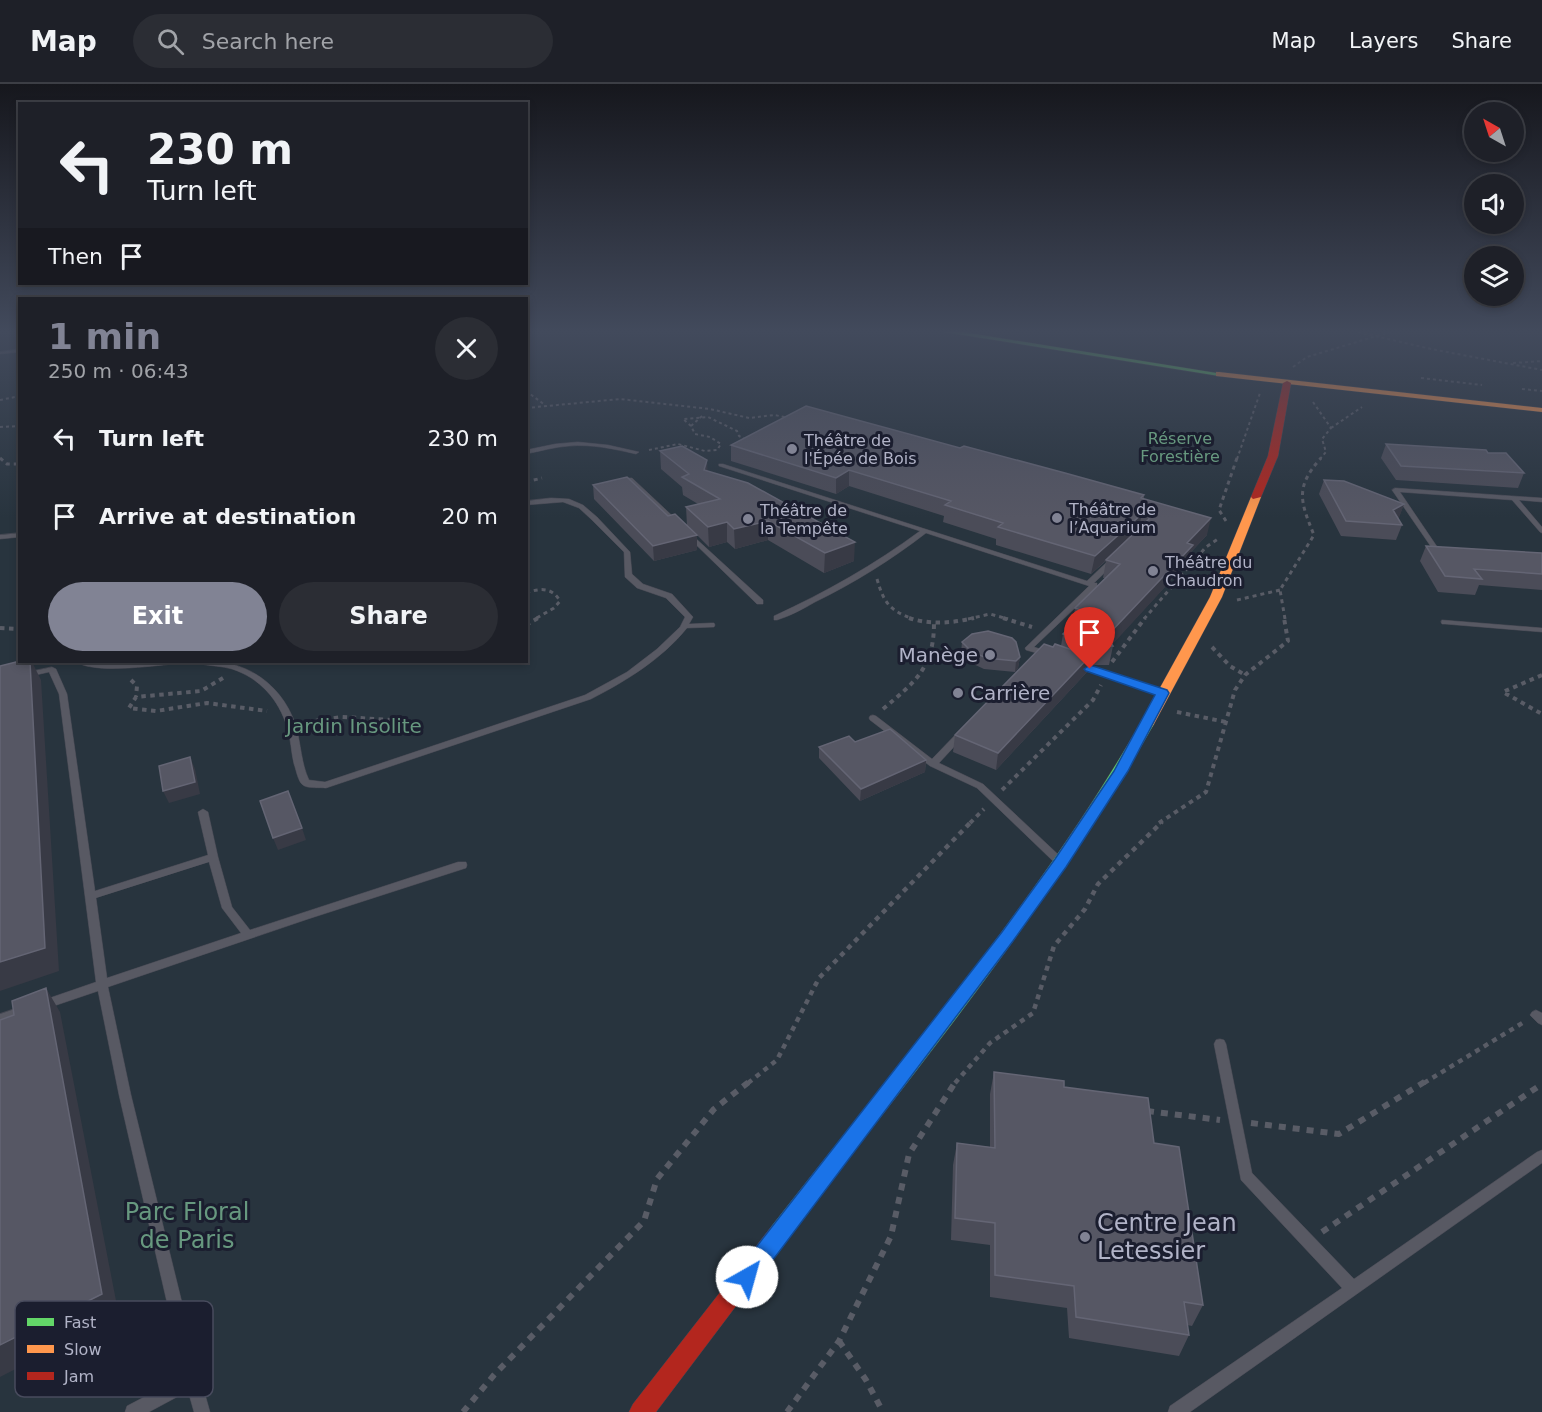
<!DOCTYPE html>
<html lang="en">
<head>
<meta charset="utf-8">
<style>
	:root { --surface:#1e2028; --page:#2b2d34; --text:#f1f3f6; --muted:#a1a3a8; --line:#3c3e45; --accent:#818394 }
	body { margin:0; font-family:"DejaVu Sans",sans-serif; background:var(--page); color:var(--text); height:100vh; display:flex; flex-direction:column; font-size:22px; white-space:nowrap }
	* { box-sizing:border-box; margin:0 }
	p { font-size:20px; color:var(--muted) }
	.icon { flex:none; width:33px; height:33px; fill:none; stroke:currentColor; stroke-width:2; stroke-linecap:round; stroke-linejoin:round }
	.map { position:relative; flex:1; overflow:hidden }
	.sheet { position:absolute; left:18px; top:213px; width:510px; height:366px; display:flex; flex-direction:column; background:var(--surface); border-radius:0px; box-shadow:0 3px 9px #0003,0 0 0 2px var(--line) }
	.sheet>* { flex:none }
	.top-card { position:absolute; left:18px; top:18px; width:510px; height:183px; border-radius:0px; box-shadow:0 3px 9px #0003,0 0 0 2px var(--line); background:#1e2028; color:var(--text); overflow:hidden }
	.needle { width:39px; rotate:321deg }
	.controls { position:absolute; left:1464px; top:18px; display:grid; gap:12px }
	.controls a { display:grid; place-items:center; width:60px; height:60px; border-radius:50%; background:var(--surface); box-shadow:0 3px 9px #0003,0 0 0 2px var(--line); font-size:30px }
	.pin { position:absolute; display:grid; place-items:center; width:51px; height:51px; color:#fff; margin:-62px -26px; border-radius:50% 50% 50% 0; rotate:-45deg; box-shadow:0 0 6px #0007 }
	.pin .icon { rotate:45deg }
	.me { position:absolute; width:66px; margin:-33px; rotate:38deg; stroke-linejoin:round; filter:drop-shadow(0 0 4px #0008) }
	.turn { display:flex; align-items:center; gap:21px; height:126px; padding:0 30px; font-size:27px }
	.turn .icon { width:78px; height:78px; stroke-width:2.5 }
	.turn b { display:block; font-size:42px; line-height:51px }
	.then { display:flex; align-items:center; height:57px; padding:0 30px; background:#0003; gap:12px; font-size:22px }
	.round { display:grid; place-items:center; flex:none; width:63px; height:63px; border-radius:32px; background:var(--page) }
	.head { display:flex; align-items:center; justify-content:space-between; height:102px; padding:0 30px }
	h1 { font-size:36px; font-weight:800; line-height:45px; color:var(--accent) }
	.action { display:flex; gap:12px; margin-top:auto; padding:12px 30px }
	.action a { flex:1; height:69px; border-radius:36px; background:var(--accent); color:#fff; font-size:24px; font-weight:800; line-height:69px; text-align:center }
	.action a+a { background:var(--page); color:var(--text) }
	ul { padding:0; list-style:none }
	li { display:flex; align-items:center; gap:18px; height:78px; padding:0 30px }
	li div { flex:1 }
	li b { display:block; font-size:22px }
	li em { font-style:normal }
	header { display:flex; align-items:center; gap:36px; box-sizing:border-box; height:84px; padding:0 30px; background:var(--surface); border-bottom:2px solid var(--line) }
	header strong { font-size:28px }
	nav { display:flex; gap:33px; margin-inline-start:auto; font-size:21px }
	.search { width:420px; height:54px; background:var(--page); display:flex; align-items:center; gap:15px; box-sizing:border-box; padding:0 21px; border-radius:33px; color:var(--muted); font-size:22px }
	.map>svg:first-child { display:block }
	.green { fill:#28343e }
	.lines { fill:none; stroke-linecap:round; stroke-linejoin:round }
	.lane-casing { stroke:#454752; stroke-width:1 }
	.fast-casing { stroke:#454752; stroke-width:1 }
	.slow-casing { stroke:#454752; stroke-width:1 }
	.jam-casing { stroke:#454752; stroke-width:1 }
	.path-far4 { stroke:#595c66; stroke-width:2; stroke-dasharray:3 3; stroke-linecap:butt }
	.path-far3 { stroke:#595c66; stroke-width:3; stroke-dasharray:4 4; stroke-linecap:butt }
	.path-far2 { stroke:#595c66; stroke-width:4; stroke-dasharray:4.5 4.5; stroke-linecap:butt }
	.path-far1 { stroke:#595c66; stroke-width:4.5; stroke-dasharray:5 5; stroke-linecap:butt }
	.path { stroke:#595c66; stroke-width:6; stroke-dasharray:7 7; stroke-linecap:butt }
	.lane { fill:#585963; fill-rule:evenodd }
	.fast { fill:#63d668; fill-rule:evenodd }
	.slow { fill:#ff974d; fill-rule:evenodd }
	.jam { fill:#b3261e; fill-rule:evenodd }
	.wall { fill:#4b4c58 }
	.shaded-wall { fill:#383a45 }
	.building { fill:#565764; stroke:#646574; stroke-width:1.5 }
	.route { fill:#1a73e8; stroke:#114b97; stroke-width:1.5 }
	.poi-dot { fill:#818394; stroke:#1b1e2f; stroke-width:2 }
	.labels { text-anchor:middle; stroke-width:6; stroke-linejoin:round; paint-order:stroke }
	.far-park-label { font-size:16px; fill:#67987f; stroke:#1b1e2f }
	.far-poi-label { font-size:16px; fill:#b1b3c7; stroke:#1b1e2f; text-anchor:start }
	.poi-label { font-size:20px; fill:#b1b3c7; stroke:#1b1e2f; text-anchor:end }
	.park-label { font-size:20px; fill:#67987f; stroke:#1b1e2f }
	.near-park-label { font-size:24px; fill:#67987f; stroke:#1b1e2f }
	.near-poi-label { font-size:24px; fill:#b1b3c7; stroke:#1b1e2f; text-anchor:start }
	.key { fill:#1b1e2f; stroke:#484b5d; stroke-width:1.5 }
	.key-label { font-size:16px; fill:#b1b3c7 }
</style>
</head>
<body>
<header>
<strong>Map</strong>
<div class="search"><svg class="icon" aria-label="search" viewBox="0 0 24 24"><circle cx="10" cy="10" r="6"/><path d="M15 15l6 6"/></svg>Search here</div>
<nav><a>Map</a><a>Layers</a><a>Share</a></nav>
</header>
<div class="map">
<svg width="1542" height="1328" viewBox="0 0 1542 1328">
	<rect width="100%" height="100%" fill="#282a35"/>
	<path class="green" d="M0,248H19L20,578H526L527,248H1542V1328H0Z"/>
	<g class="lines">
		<g class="lane-casing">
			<path id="lane" d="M17,248H20V251H18Z
				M20,265V268L0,270V268Z
				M578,358L608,361L639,368L636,370C614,365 592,360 569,362C554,363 541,367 526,370V366L555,360Z
				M719,380H723L1087,497L1109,476H1112L1116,478L1094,499H1097V503L1034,563L1050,568L1051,570L1050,572H1047L1026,566L1025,564L1089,502L926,449C891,476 854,499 815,518C803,525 790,532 777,536H774V532C826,508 874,481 920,447L719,382Z
				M628,394H632L680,439V441H676L628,396Z
				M1395,404L1542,414V418L1519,416L1542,443V449L1540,448L1512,416L1400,408L1440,467L1444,469L1440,471L1436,470L1392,406Z
				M551,414L569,415L583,421L597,433L630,468L632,490L643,500L672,510L693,533L689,540L711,539H714L715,541L714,543L687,544C662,575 626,597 591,615L326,704C320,703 308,705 303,701C298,698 296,685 294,680C291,668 291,655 287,643C279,616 260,594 232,585C222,582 211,582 200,580L199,578C243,573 282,599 296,642C301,660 301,679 309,696L325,698L585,611L627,588L657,565L680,543L685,533L666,514L637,504L625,493L624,468L592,436L579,424L563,418L526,421V417Z
				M20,449V453L0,455V451Z
				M690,450L692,451L763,516V520H757L688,453V451Z
				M1442,536L1542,544V548L1445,540H1442L1441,538Z
				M76,578C86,577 95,579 105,580C129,580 154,575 178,578L174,580C150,582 95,590 76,578Z
				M1074,578H1080L1166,607L1167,609L1163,612L1160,611L1074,582L1073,580Z
				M52,583L56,585L67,610L95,807L208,771L198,728L203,725L208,728L218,773L232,823L250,846L458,778H466L467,781L466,784L308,835L108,903L131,1011L201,1296L210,1328H194L188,1307L149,1328H125L127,1322L184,1292L119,1011L98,907L42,926L38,924L36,921L38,918L96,898L59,610L49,588L27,593L23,591L24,589ZM209,778L222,824L241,849L107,894L96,814Z
				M873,631L876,632L932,675L959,647H965L966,649L965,651L939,679L983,700L1063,775L1064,777L1063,779H1055L977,704L930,682L870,636L869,634L870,632Z
				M26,921L30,923L32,926L30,929L0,940V930Z
				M1536,926L1542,929V941L1538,939L1530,931L1532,928Z
				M1220,955L1224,956L1226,960L1252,1089L1354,1195L1537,1068L1542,1066V1079L1190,1328H1168L1170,1322L1342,1204L1241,1096L1214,960L1216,956Z"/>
		</g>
		<g class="fast-casing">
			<path id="fast" d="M944,248H963L1223,290L1219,292Z
				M1147,636L1154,640C1049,825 913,989 785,1157L778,1160L771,1157L768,1150L771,1143C899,979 1036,820 1140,640Z"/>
		</g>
		<g class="slow-casing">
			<path id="slow" d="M1219,288L1542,324V328L1216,292V288Z
				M1256,410L1261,413L1222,513L1154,640L1152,643H1142L1140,640L1210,513L1251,413Z"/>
		</g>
		<g class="jam-casing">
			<path id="jam" d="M1287,297L1291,299L1278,372L1261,413L1253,415L1251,413L1268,372L1283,299Z
				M778,1140L785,1143L788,1150L785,1157L656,1328H629L633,1320L771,1143Z"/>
		</g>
		<path class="path-far4" d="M1358,248L1431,265L1542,286
			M1513,279L1542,277
			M1293,283L1307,273L1390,248
			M1421,294L1482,301
			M1522,305L1542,307
			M526,307L545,321
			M0,316L20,312
			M1313,318L1331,344L1322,355L1326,368L1320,375
			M526,324L620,315L710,325L749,334L774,331L790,334
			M691,342L683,335L708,333L737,347L739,352L747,356
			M0,343L20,342
			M1331,344L1362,323
			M649,366L678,360L705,367L717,366L721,360L710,353L695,350L691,342L702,332
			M1237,375L1260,309"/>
		<path class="path-far3" d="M0,374L7,380H20
			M526,398L542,394
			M1226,437L1219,426L1237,374
			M877,495C884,519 889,526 913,535
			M526,509C540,504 552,503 560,517L554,524L535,535
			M1237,516L1280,506
			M968,535L990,530L1008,535
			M1144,535L1206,463L1218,455
			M1285,535L1280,506L1314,451C1300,417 1295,403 1321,374"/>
		<path class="path-far2" d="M909,534C930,541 953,539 974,534
			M1003,534L1032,543
			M526,541L538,534
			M0,544L20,545
			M1212,563L1230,582L1245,591
			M1112,578L1145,534
			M1542,591L1503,608L1542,630
			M223,594L201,607L136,613L129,624L156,627L207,619L267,627
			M131,596L137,602L136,613
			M883,625C915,598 934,584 934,539
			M1177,628L1226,638
			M307,638L342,633L409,637
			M1002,706L1093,616L1101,601
			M970,739L984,725
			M1159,739L1206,708L1235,606L1245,591L1288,557L1284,534"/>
		<path class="path-far1" d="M748,999L777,976L819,894L971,738
			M955,999L990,959L1033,929L1054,862L1085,825L1098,800L1162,738
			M1424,999L1524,938"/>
		<path class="path" d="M1147,1027L1220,1036
			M1251,1039L1339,1050L1426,997
			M1322,1148L1542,1000
			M839,1257L866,1296L883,1328
			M463,1328L494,1291L644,1137L657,1095L714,1025L750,997
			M787,1328L839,1257L891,1152L909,1070L956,997"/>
		<use href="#lane" class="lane"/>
		<use href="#fast" class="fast"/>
		<use href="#slow" class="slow"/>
		<use href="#jam" class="jam"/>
	</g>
	<path class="wall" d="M1386,360L1488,369L1524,389L1518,404L1396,396L1381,374Z
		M731,361L960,364L1144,411V415L1207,451L1191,468L1188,478L1112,560L1113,562L1109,581H1094L1089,579L1087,588L996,686L953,668L955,651L1053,563L1061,562L1063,550L1072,542L1075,524L1105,494H1103L1106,477L1091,490L996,461V455L943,438L944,432L849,402L836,410L731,377Z
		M660,367L708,387L854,477L824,489L768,456L735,465L727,458L709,463L697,451V466L654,477L594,415L593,401L668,432L687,442L686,423L698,420L683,411L682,403L661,385Z
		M1324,396L1404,420L1398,435L1402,441L1396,456L1341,452L1319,410Z
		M1426,462L1542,469V506L1479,501L1475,511L1438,508L1420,477Z
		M962,558L1020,573L1018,584L1015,588L984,585L969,578L961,569Z
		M855,658L926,676L925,688L860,717L819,674V663Z
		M994,988L1064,1003L1154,1059L1203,1221L1192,1242L1187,1241L1189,1251L1179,1272L1069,1254L1067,1224L990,1213V1161L951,1156L953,1081L957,1059L990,1063V1010Z"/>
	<path class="shaded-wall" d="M707,376L708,394L704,386Z
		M849,386V402L836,410V394Z
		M1404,420L1399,434L1390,440L1393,426Z
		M1142,430L1138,447L1091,490L1095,472Z
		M1211,434L1207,451L1191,468L1188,478L1111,562L1107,552L1187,459Z
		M768,437V456L735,465L734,445Z
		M727,438V458L709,463L708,443Z
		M697,451V466L654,477L653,462Z
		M855,458L854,477L824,489L825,469Z
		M1090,572L1087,588L996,686L998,669Z
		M1020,573L1018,584L1015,588L1016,577Z
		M30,578H32L41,596L59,887L0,907V878Z
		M190,673L195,685L200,710L169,719L163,707Z
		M926,676L925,688L860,717L861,705Z
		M302,744L306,756L278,766L273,754Z
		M46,904L60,928L119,1232L0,1293V1261Z"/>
	<path class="building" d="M806,322L960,364L964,362L1065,389L1144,411L1141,414L1211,434L1187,459L1193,461L1107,552L1113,562H1098L1063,550L1086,528L1075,524L1120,480L1106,476L1149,435V430H1142L1095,472L998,443L1003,439L945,421L951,417L849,386L836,394L731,361Z
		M1386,360L1486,366L1488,369H1506L1524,389L1401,382Z
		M682,362L707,376L704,386L748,399L855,458L825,469L768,437L734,445L727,438L708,443L686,423L720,415L682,393L689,390L660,367Z
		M627,393L668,432L675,430L697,451L653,462L593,401Z
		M1324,396L1344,397L1404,420L1393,426L1402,441L1346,437Z
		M1426,462L1542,469V490L1474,485L1482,495L1445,492Z
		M988,547L1012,554L1016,558L1020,573L1016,577L986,574L971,567L962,558L972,550Z
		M1044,560L1053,563L1055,560L1090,572L998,669L955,651Z
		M20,577L30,578L45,864L0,878V582Z
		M890,645L926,676L861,705L819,663L849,652L855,658Z
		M190,673L195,698L163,707L159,682Z
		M288,707L302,744L273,754L260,717Z
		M46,904L102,1210L0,1261V936L14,931L12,917Z
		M994,988L1064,997V1003L1148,1014L1154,1059L1179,1063L1203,1221L1184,1218L1189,1251L1076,1233L1074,1202L995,1191V1139L955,1134L957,1059L995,1064Z"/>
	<linearGradient id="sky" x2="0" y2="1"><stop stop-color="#16171d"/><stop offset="0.57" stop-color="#424a5c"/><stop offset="1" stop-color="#424a5c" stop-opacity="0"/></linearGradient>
	<rect width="1542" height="434" fill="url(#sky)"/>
	<path class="route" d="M1090,581L1167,606L1169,609L1128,687L1066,783L1013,857L754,1201L747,1204L739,1201L736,1193L739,1185L1002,848L1055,775L1114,687L1155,611L1086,587L1084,585Z"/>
	<g class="poi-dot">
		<circle cx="792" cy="365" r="6"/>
		<circle cx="1057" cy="434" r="6"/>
		<circle cx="748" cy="435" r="6"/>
		<circle cx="1153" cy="487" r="6"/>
		<circle cx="990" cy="571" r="6"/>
		<circle cx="958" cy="609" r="6"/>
		<circle cx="1085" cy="1153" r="6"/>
	</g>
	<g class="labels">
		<g class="far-park-label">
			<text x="1180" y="360">Réserve<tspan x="1180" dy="18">Forestière</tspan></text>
		</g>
		<g class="far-poi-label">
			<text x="804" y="362">Théâtre de<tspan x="804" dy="18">l'Épée de Bois</tspan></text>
			<text x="1069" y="431">Théâtre de<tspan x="1069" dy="18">l’Aquarium</tspan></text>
			<text x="760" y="432">Théâtre de<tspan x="760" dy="18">la Tempête</tspan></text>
			<text x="1165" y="484">Théâtre du<tspan x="1165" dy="18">Chaudron</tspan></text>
		</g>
		<g class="poi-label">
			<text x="978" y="578">Manège</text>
			<text x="970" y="616" text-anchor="start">Carrière</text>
		</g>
		<g class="park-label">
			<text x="354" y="649">Jardin Insolite</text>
		</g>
		<g class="near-park-label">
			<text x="187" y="1136">Parc Floral<tspan x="187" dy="28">de Paris</tspan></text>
		</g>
		<g class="near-poi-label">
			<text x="1097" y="1147">Centre Jean<tspan x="1097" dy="28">Letessier</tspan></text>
		</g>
	</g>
	<rect x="15" y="1217" width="198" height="96" rx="9" class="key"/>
	<rect x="27" y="1234" width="27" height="8" fill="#63d668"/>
	<rect x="27" y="1261" width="27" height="8" fill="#ff974d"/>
	<rect x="27" y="1288" width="27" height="8" fill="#b3261e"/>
	<g class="key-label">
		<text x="64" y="1244">Fast</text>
		<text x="64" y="1271">Slow</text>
		<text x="64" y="1298">Jam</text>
	</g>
</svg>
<div class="controls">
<a><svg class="needle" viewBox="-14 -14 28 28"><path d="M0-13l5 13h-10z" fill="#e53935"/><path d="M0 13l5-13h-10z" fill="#a1a3a8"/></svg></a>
<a><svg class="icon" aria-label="sound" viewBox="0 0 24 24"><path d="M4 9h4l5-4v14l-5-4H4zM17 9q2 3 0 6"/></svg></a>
<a><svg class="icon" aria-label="layers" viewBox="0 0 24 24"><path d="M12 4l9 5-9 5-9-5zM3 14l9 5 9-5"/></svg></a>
</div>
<div class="pin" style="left:1090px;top:585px;background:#d93025"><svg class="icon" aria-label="arrive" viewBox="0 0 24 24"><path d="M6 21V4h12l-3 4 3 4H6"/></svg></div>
<svg class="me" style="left:747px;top:1193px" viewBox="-20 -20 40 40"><circle r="19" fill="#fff"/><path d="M0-13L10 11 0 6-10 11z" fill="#1a73e8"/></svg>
<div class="top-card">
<div class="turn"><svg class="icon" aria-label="left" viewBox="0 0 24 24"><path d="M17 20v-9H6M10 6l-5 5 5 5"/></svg><div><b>230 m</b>Turn left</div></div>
<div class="then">Then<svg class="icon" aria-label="arrive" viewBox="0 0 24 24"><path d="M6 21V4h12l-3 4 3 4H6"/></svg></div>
</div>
<section class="sheet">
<div class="head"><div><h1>1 min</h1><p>250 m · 06:43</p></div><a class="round"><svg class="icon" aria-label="close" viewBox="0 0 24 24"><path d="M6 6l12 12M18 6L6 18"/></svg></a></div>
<ul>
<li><svg class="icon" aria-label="left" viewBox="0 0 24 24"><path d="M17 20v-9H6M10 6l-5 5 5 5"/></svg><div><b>Turn left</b></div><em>230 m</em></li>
<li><svg class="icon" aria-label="arrive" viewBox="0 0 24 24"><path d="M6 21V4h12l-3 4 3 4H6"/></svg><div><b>Arrive at destination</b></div><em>20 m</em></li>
</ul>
<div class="action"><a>Exit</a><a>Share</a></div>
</section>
</div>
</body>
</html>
